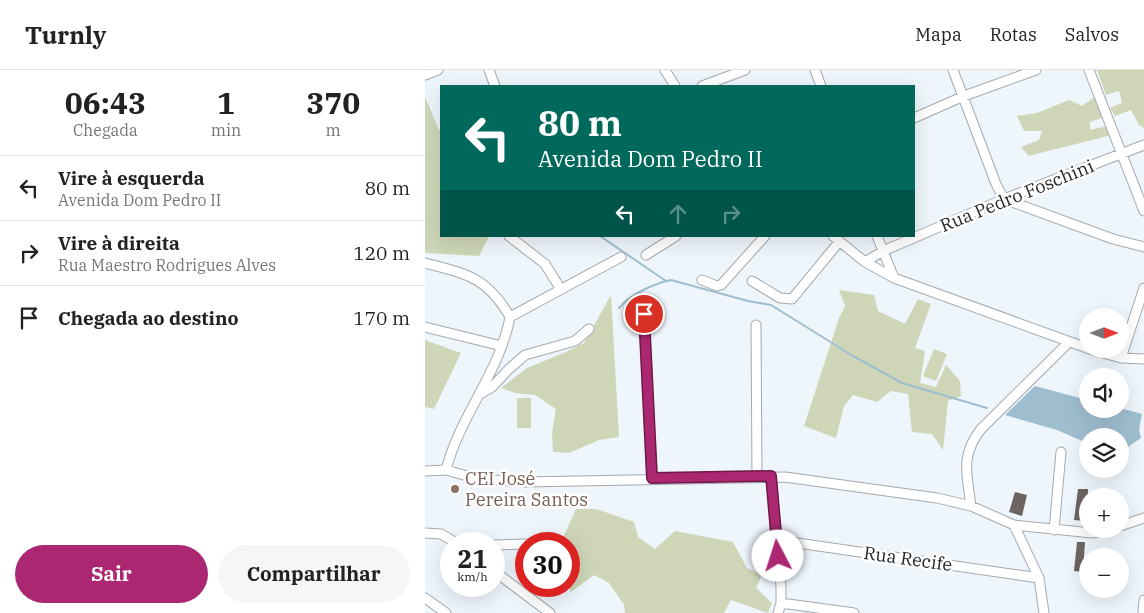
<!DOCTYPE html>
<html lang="pt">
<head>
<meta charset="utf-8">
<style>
	:root { --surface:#fff; --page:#f6f6f6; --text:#222; --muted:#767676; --line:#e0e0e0; --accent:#ac2771 }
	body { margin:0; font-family:"IBM Plex Serif",serif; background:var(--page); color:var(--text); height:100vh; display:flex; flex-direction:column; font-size:19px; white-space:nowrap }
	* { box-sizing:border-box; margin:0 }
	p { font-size:16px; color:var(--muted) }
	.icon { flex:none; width:28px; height:28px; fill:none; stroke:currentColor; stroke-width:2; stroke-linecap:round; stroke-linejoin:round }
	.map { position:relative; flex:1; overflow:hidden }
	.drawer { display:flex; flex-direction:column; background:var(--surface); width:425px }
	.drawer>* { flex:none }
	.hud { position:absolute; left:15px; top:15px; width:475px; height:152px; border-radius:0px; box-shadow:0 5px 20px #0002; background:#00695c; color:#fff; overflow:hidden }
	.needle { width:32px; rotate:90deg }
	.controls { position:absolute; left:654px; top:238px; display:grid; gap:10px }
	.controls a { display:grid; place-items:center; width:50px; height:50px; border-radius:50%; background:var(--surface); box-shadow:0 5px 20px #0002; font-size:25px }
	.speed { position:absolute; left:15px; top:462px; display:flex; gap:10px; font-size:25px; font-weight:700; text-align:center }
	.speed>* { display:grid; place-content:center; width:65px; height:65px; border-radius:50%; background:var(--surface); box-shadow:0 5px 20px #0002; line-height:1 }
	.speed small { font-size:12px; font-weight:400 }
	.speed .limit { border:8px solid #d22; background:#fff; color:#111 }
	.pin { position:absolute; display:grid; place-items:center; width:42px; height:42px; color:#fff; margin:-21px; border:2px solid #fff; border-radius:50%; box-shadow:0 1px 5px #0007 }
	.me { position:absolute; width:55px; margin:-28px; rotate:355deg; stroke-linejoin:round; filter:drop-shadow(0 0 4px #0008) }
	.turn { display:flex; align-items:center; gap:18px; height:105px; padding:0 15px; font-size:22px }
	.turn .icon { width:65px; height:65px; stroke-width:2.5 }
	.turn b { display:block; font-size:35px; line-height:42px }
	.lanes { display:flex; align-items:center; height:48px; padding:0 15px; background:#0003; justify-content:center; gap:25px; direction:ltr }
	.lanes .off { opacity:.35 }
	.eta { display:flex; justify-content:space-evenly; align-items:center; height:85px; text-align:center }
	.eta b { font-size:30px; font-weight:700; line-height:35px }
	.primary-button { display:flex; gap:10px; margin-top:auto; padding:10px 15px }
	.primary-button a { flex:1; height:58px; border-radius:30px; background:var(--accent); color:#fff; font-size:20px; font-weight:700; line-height:58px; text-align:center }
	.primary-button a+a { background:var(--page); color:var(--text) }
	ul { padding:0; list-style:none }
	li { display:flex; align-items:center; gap:15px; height:65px; padding:0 15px; border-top:1px solid var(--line) }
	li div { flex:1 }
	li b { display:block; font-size:19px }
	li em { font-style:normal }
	header { display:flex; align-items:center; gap:30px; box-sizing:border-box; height:70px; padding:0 25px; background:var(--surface); border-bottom:1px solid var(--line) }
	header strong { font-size:24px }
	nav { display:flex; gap:28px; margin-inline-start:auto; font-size:18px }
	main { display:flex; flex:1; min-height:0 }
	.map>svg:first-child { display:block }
	.green { fill:#ced6b7 }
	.water { fill:#9ebed0 }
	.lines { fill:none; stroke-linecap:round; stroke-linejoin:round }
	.stream { stroke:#9ebed0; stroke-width:2 }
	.building { fill:#6c6561 }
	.minor-casing { stroke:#a3a9af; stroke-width:11 }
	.minor { stroke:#fff; stroke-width:9 }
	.route-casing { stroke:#701949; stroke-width:12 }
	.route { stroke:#ac2771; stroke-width:9 }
	.education-dot { fill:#8d6e63; stroke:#fff; stroke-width:2 }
	.labels { text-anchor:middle; stroke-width:5; stroke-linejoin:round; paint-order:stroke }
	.street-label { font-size:18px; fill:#252729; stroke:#fff }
	.education-label { font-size:18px; fill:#785e54; stroke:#fff; text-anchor:start }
</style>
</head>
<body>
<header>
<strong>Turnly</strong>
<nav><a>Mapa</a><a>Rotas</a><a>Salvos</a></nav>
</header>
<main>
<section class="drawer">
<div class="eta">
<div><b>06:43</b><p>Chegada</p></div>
<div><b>1</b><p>min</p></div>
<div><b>370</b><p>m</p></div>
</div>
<ul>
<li><svg class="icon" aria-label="left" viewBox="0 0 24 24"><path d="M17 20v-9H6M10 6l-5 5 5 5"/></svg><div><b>Vire à esquerda</b><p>Avenida Dom Pedro II</p></div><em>80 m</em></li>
<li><svg class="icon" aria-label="right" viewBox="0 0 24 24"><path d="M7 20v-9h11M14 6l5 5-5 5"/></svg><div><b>Vire à direita</b><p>Rua Maestro Rodrigues Alves</p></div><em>120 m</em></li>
<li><svg class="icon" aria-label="arrive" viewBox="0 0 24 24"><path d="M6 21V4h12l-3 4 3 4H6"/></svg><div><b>Chegada ao destino</b></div><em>170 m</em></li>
</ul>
<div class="primary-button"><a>Sair</a><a>Compartilhar</a></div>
</section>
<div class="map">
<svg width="719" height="543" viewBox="0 0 719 543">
	<rect width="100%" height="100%" fill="#eef5fb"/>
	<path class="green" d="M672,0H719V58L714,55L706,40L690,46L685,38L697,33L694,21L681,25Z
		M671,26L679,47L665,52V60L683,56L686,65C658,73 632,78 604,86L596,77L614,70L617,61H599L592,46L612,43L644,30L657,36Z
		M0,27L14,60H16V166H64L54,186L0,183Z
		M414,220L449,225L453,241L480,254L493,229L506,234L490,278L500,281L495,313L511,317L521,295L535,311L536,326L523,331L518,380L507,364L487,362L483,324L466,321L452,332L428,325L419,336L411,368L379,356L414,248L420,236Z
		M186,225L194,367L174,370L144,383L128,382L127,363L131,339L110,325L90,323L76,318L102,298L141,282L159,273Z
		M0,270L36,283L9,339L0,337Z
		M509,279L522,284L511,311L498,306Z
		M92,328H106V358H92Z
		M151,439H171L209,452L213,467L230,479L250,461L308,472L322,498L337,505L331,518L347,533L343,543L306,530L299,543H200L199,535L184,513L169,505L146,522L143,516L144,474H131L137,470Z"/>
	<path class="water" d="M610,316L662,330V339L695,338L717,344L714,360L716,368L700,379H695V366H662V373L632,360L580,345Z"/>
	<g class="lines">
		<path class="stream" d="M175,166L241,211
			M194,238C206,224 228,214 246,210L323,231L346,235L428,286L477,313L562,338"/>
	</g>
	<path class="building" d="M653,419H663L662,451L649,450Z
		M590,422L602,425L597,446L584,442Z
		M652,472H660L658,502L649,501Z"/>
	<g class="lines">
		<g class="minor-casing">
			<path id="minor" d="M64,0L70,16
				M240,0L250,16
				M390,0L396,16
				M528,0L571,114L579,129
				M664,0L719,141
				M0,5L13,0
				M277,16L320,0
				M489,48L539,26L611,0
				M579,129L688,169L719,177
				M84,166L120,194L135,218
				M408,166L440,192L469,208L662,278
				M452,166L469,208
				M221,185L251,166
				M440,192L458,181L579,129L719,75
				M0,193C42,204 62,207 85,247C75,302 35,345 21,400
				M277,210L292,216L296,215L340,166
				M327,211L355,228L367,229L414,172
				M219,244L227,409
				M85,247L196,187
				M331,255L332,406
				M0,257L77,276
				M664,279L696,288L719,289
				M696,288L719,218
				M55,324L67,317L84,299L100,285L150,271L164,259
				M0,401L21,400L53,409L99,412L360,407L512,428L546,436L589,455L667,463L688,459
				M346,406L356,517V533L353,543
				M546,436C542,404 535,386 556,359L644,272
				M589,455L614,508L619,543
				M695,456L719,448
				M629,460L636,382
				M0,463L16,464L33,474
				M352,470L614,508
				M103,474L123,473
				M69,475L101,474
				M69,501L125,543
				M0,528L21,543
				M356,533L429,543
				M718,543L719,530"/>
		</g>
		<use href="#minor" class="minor"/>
	</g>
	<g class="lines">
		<g class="route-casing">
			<path id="route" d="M219,244L227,408L346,406L353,486"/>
		</g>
		<use href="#route" class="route"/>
	</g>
	<circle class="education-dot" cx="30" cy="419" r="5"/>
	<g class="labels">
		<g class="street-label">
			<text transform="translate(592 126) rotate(-22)" y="6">Rua Pedro Foschini</text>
			<text transform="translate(483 489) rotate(8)" y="6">Rua Recife</text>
		</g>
		<g class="education-label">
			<text x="40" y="415">CEI José<tspan x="40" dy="21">Pereira Santos</tspan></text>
		</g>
	</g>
</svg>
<div class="controls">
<a><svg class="needle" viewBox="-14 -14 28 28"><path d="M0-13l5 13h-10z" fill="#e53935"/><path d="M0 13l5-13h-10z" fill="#767676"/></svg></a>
<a><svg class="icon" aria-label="sound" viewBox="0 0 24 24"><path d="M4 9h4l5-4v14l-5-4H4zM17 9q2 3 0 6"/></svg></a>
<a><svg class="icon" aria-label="layers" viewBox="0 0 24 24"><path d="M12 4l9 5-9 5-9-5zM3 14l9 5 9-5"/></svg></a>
<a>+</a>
<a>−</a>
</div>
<div class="speed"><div>21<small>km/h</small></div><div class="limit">30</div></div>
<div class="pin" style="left:219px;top:244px;background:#d93025"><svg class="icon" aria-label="arrive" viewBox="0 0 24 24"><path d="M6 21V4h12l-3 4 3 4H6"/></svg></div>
<svg class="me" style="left:353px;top:486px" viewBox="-20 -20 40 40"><circle r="19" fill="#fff"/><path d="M0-13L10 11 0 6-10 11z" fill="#ac2771"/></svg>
<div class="hud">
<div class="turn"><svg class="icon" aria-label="left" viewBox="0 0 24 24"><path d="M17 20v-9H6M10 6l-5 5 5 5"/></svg><div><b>80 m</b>Avenida Dom Pedro II</div></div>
<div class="lanes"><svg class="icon" aria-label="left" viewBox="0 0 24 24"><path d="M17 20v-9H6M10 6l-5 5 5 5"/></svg><svg class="icon off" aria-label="ahead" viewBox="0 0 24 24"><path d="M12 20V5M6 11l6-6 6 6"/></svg><svg class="icon off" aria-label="right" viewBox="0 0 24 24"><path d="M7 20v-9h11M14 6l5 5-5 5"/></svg></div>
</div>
</div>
</main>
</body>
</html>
